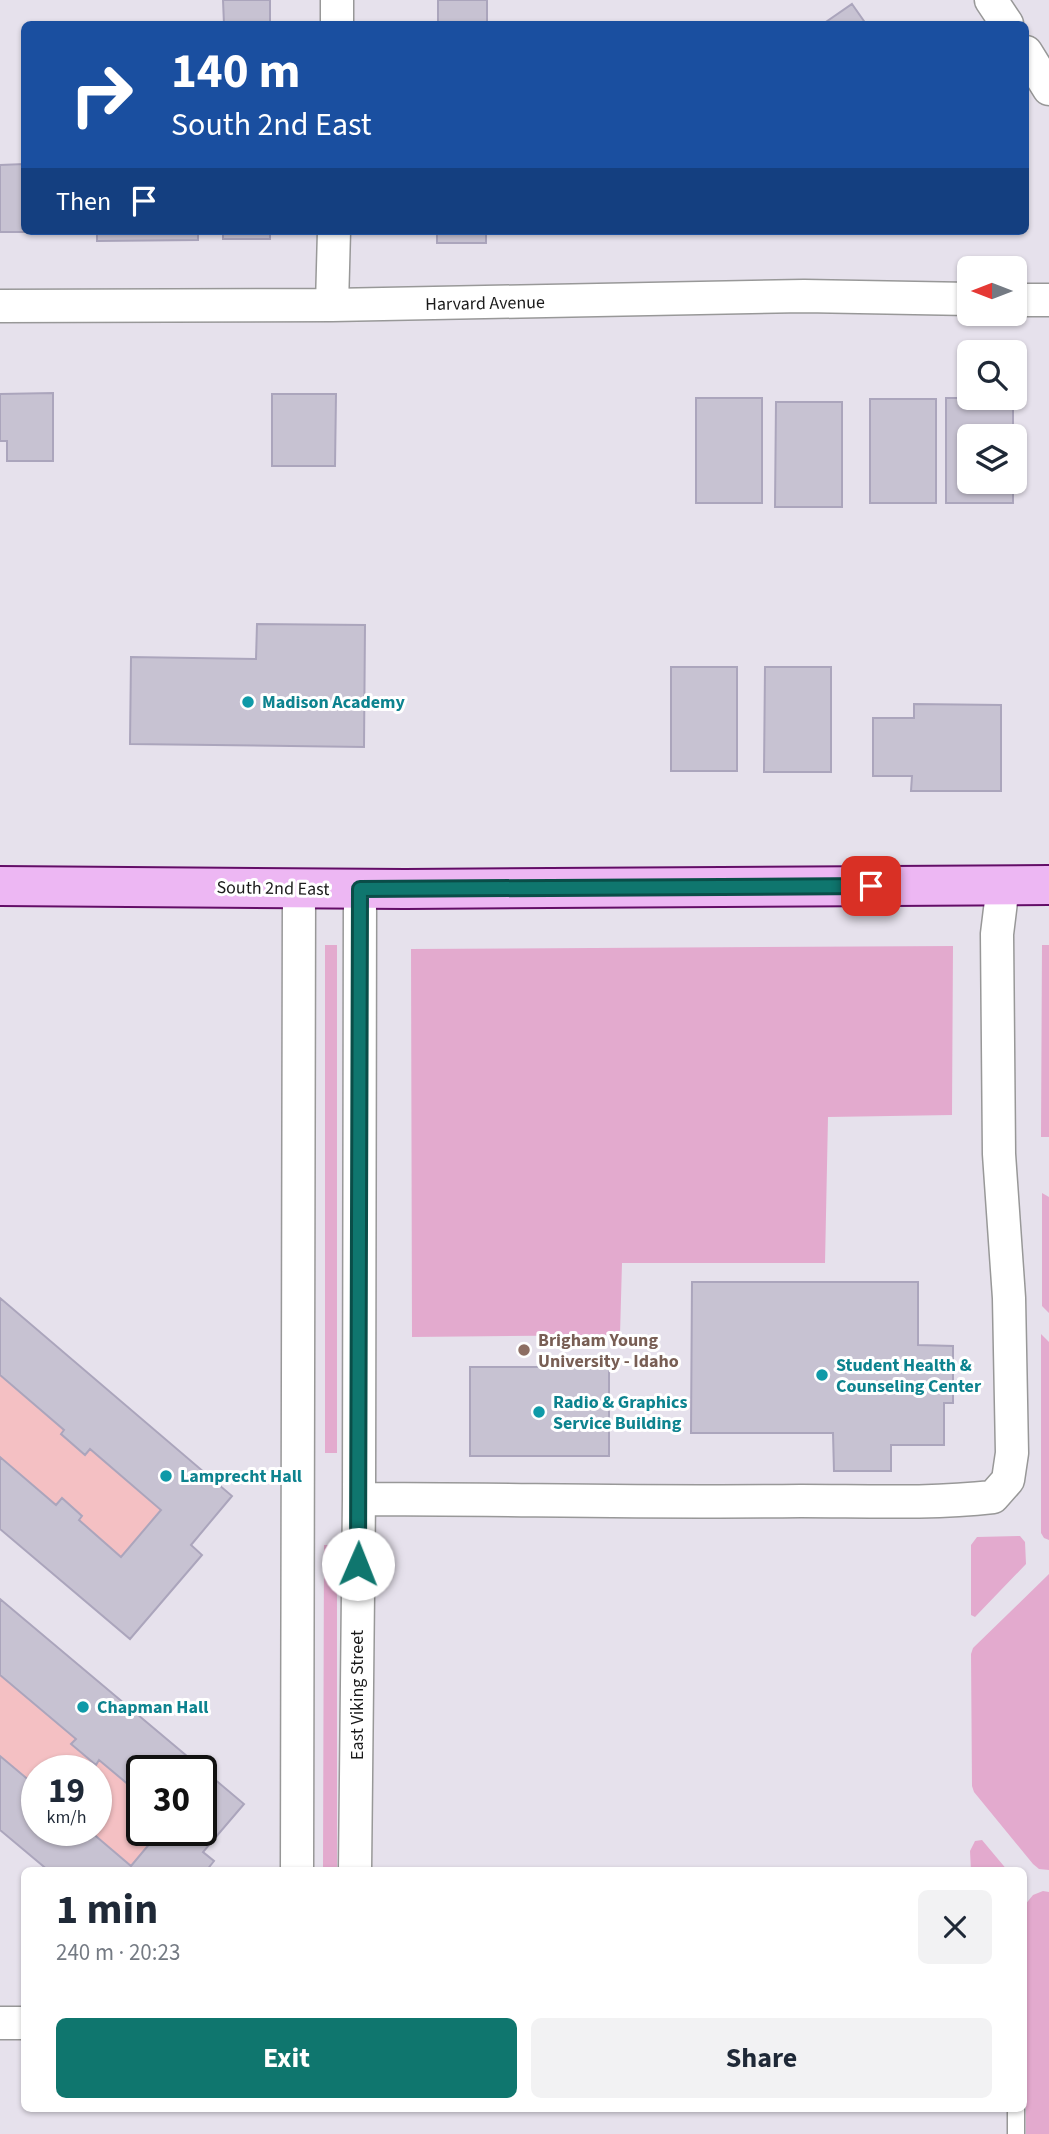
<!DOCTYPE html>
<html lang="en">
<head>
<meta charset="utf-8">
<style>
	:root { --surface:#fff; --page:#f2f2f3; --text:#1f2937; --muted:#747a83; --accent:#0f766e }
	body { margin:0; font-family:"Source Sans 3",sans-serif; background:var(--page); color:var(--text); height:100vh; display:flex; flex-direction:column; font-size:26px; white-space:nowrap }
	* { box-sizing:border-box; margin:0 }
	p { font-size:23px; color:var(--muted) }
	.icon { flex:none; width:38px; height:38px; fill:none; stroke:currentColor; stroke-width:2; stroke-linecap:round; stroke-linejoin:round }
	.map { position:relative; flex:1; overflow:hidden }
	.panel { position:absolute; left:21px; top:1867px; width:1006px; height:245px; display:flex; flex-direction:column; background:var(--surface); border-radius:10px; box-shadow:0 2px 5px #0004 }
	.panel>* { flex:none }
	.guide { position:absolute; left:21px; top:21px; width:1008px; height:214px; border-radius:10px; box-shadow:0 2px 5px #0004; background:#1a4fa0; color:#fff; overflow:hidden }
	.needle { width:46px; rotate:270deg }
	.fabs { position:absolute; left:957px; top:256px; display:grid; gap:14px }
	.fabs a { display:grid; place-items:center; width:70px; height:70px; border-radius:10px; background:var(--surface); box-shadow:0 2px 5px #0004; font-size:35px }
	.speed { position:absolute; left:21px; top:1755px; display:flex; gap:14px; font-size:35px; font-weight:700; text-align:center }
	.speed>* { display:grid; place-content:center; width:91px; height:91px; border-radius:50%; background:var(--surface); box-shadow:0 2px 5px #0004; line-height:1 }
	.speed small { font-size:18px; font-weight:400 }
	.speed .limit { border:4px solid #111; border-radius:10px; background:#fff; color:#111 }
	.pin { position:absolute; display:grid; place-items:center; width:60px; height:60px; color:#fff; margin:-30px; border-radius:14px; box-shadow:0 4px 10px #0006 }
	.me { position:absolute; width:77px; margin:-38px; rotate:1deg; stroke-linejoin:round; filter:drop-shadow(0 0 5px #0008) }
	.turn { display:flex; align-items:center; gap:24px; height:147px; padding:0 35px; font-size:32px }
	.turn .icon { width:91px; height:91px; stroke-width:2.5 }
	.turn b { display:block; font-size:49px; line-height:60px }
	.then { display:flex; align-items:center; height:66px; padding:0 35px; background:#0003; gap:14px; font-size:26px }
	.round { display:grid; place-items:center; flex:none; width:74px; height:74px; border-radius:10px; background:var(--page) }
	.head { display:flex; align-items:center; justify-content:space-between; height:119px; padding:0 35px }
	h1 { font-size:42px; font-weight:700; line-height:52px }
	.action { display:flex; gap:14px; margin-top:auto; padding:14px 35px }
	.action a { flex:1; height:80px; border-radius:10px; background:var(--accent); color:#fff; font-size:28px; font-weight:700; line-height:80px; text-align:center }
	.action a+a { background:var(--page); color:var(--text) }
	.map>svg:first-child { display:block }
	.grass { fill:#e3aace }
	.park { fill:#f4c0c3 }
	.building { fill:#c7c2d2; stroke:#aba5bc; stroke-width:2 }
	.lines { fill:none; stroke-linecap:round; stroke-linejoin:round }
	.lane-casing { stroke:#989898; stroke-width:19 }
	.street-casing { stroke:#989898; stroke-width:35 }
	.secondary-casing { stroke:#630d67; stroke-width:42 }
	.lane { stroke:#fff; stroke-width:16 }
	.street { stroke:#fff; stroke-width:32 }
	.secondary { stroke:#edb7f3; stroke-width:38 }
	.route-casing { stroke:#0a4d48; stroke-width:18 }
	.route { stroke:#0f766e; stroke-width:12 }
	.culture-dot { fill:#0f9aa8; stroke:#fff; stroke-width:2.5 }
	.education-dot { fill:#8d6e63; stroke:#fff; stroke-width:2.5 }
	.labels { text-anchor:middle; stroke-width:6; stroke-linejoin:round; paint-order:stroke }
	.street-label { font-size:18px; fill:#1b1b1b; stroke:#fff }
	.culture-label { font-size:18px; font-weight:bold; fill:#0d838f; stroke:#fff; text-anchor:start }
	.education-label { font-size:18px; font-weight:bold; fill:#785e54; stroke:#fff; text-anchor:start }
</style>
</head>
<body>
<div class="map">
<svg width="1049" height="2134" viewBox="0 0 1049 2134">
	<rect width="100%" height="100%" fill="#e6e1ec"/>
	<path class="grass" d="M325,945H337V1453H325Z
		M1042,945H1049V1137H1041Z
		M953,946L952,1115L828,1117L825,1263H622L620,1335L412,1337L411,949Z
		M1042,1193L1049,1197V1313L1042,1306Z
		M1041,1334L1049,1342V1540L1044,1538L1041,1533Z
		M1020,1536L1025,1542L1026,1564L975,1617L971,1615V1545L977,1537Z
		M324,1545H337V1871H323Z
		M1049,1574V1870L1039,1869L1033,1864L974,1792L972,1786L971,1654L973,1648Z
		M982,1840L1008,1871H971L970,1851L975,1841Z
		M1043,1891L1049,1892V2134H1026L1024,1906L1033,1895Z"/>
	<path class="park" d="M0,1375L64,1430L61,1434L85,1454L90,1449L161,1510L121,1557L79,1520L82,1515L62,1498L56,1505L0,1457Z
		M0,1675L76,1739L72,1744L96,1764L99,1760L142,1796V1830L161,1831L131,1866L91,1832L96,1830V1771H37V1787L0,1756Z"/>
	<path class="building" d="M223,0H270V24H224Z
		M438,0H487V24H438Z
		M852,4L866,24H823Z
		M24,164V231L32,232H0V165Z
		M97,231H198V240L97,241Z
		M223,231H270V239H223Z
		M437,231H486V243H437Z
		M53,393V461H7V441H0V394Z
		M272,394H336L335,466H272Z
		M696,398H762V503H696Z
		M946,398H1013V436H970V481H1013V503H946Z
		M870,399H936V503H870Z
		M776,402H842V507H775Z
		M257,624L365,625L364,747L130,744L131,657L256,659Z
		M671,667H737V771H671Z
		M765,667H831V772H764Z
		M914,704L1001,705V791H911L912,776H873V718H914Z
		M692,1282H918V1345L953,1346V1403H944V1445H891V1471H834L833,1433H691Z
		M0,1298L232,1496L191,1545L202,1555L130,1639L0,1529V1457L56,1505L62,1498L82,1516L79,1520L121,1557L161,1510L90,1449L85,1455L61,1434L64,1430L0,1375Z
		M470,1367H609V1456H470Z
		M0,1599L244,1804L203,1852L214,1861L206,1871H49L0,1830V1756L37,1787V1830H93L91,1832L131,1866L161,1830H201V1771H142V1796L99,1760L96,1765L71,1744L76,1739L0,1675Z"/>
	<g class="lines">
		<g class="lane-casing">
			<path id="lane" d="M1016,2134V2109"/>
		</g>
		<g class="street-casing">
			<path id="street" d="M991,0L1007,24
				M337,24V0
				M1026,52L1049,89
				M1015,300H1049
				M332,305L334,231
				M0,306L332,305L804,296L970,299
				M359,1499C506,1499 654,1503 801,1501C865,1501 929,1504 993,1497L1008,1480L1012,1453L1009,1298L999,1154L997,934L1003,885
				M297,1871L299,888
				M355,1871L359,1499L360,889
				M0,2023H24"/>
		</g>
		<g class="secondary-casing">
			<path id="secondary" d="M0,886L405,889L1049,885"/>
		</g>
		<use href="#lane" class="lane"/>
		<use href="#street" class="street"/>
		<use href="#secondary" class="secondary"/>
	</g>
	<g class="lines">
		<g class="route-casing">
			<path id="route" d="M358,1564L360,889L871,886"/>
		</g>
		<use href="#route" class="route"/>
	</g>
	<g class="culture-dot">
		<circle cx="248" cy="702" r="7"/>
		<circle cx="822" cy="1375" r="7"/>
		<circle cx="539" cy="1412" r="7"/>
		<circle cx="166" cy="1476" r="7"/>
		<circle cx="83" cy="1707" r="7"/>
	</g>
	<circle class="education-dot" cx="524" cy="1350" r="7"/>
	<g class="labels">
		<g class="street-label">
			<text transform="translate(485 303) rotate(-1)" y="6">Harvard Avenue</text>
			<text transform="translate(273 888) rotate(1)" y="6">South 2nd East</text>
			<text transform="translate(357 1695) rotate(-90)" y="6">East Viking Street</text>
		</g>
		<g class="culture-label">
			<text x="262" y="708">Madison Academy</text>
			<text x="836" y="1371">Student Health &amp;<tspan x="836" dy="21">Counseling Center</tspan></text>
			<text x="553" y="1408">Radio &amp; Graphics<tspan x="553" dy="21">Service Building</tspan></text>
			<text x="180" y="1482">Lamprecht Hall</text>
			<text x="97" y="1713">Chapman Hall</text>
		</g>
		<g class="education-label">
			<text x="538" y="1346">Brigham Young<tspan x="538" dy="21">University - Idaho</tspan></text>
		</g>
	</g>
</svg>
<div class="fabs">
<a><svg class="needle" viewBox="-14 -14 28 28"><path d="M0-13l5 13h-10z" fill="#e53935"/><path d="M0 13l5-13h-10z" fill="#747a83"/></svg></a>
<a><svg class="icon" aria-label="search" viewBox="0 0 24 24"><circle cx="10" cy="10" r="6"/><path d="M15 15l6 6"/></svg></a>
<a><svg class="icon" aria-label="layers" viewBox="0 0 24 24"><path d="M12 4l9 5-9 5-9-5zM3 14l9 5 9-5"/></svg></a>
</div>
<div class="speed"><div>19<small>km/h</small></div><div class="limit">30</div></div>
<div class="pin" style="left:871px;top:886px;background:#d93025"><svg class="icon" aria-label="arrive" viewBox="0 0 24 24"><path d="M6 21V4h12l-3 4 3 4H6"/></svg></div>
<svg class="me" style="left:358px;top:1564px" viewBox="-20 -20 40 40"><circle r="19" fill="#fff"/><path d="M0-13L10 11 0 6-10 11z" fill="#0f766e"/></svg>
<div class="guide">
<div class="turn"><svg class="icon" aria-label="right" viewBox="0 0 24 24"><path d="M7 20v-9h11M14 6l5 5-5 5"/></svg><div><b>140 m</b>South 2nd East</div></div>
<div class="then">Then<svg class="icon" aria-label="arrive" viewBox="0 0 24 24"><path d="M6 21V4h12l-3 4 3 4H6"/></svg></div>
</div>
<section class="panel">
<div class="head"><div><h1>1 min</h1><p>240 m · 20:23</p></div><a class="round"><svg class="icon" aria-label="close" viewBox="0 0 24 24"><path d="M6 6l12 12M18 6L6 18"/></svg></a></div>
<div class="action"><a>Exit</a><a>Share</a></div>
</section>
</div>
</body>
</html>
